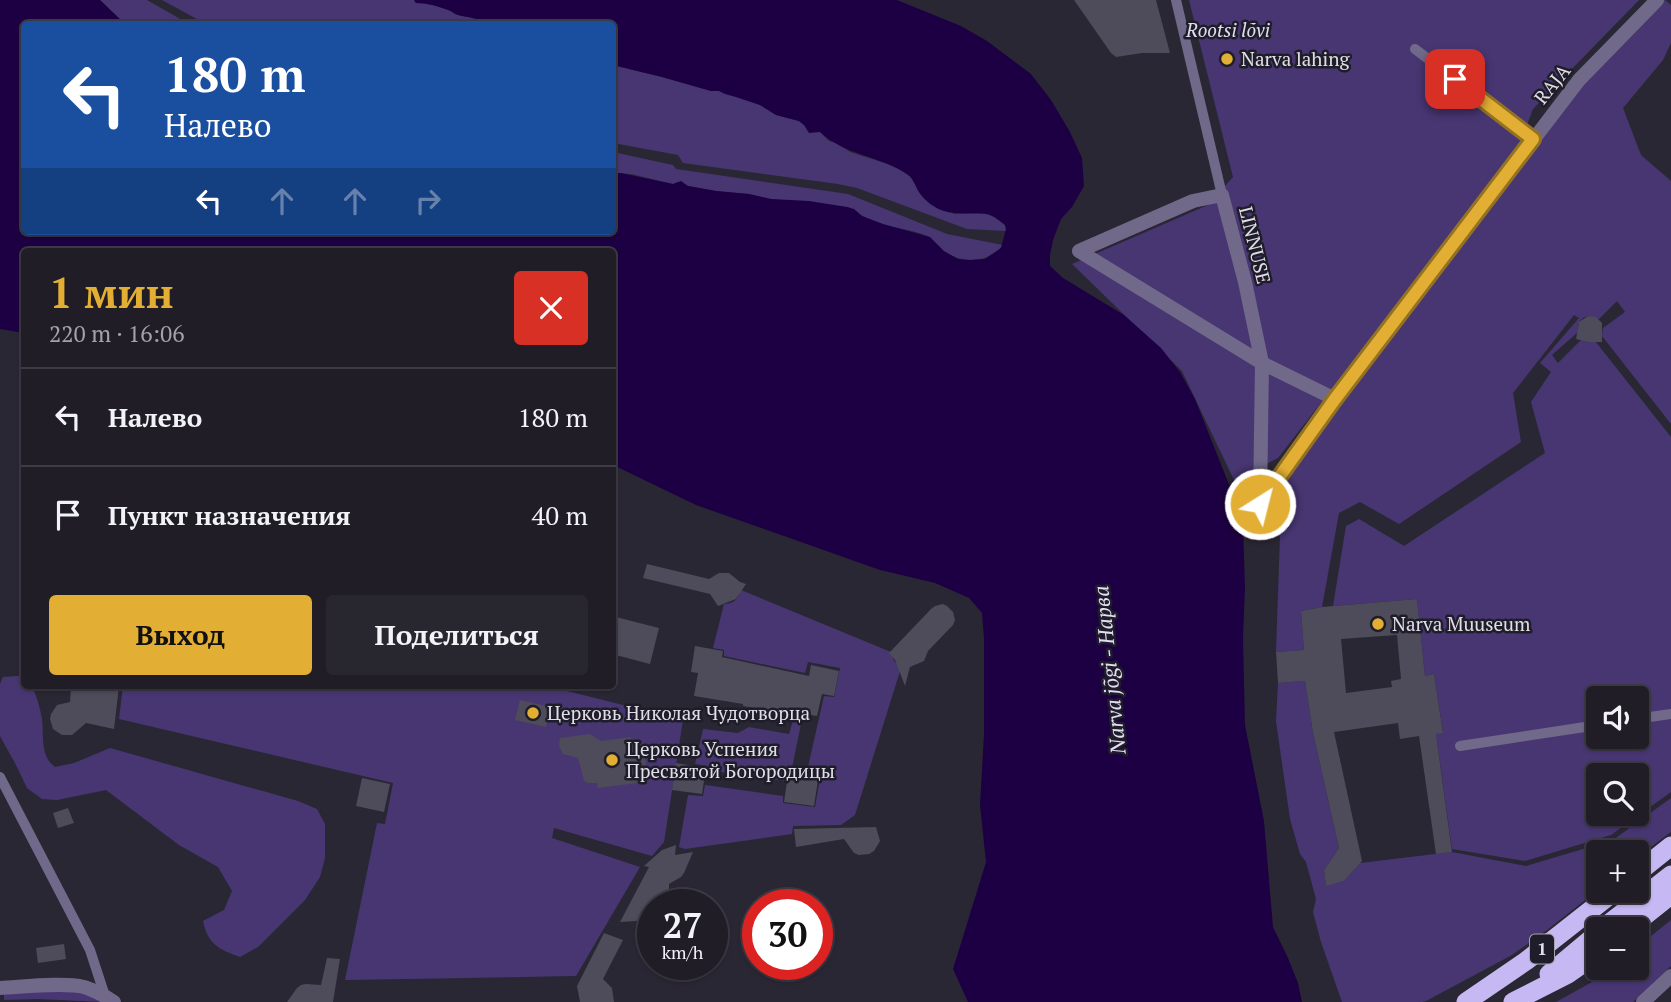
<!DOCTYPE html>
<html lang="ru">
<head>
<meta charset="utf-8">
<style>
	:root { --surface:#201d27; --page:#28262f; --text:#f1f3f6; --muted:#a2a2a7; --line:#3d3b44; --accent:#e2af34 }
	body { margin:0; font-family:"PT Serif",serif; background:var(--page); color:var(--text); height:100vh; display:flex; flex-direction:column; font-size:26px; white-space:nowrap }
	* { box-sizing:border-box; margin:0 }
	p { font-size:23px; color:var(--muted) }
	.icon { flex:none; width:38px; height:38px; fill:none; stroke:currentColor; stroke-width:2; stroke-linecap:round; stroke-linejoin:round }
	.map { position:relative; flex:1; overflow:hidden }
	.details { position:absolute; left:21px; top:248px; width:595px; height:441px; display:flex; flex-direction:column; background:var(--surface); border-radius:7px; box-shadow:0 2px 5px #0004,0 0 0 2px var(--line) }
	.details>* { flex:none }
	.hud { position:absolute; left:21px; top:21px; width:595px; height:214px; border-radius:7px; box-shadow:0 2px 5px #0004,0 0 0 2px var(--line); background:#1a4fa0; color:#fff; overflow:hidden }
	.buttons { position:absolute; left:1586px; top:686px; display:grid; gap:14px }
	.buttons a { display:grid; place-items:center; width:63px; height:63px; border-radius:7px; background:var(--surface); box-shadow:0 2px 5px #0004,0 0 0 2px var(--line); font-size:35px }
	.speed { position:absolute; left:637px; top:889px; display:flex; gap:14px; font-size:35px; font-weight:700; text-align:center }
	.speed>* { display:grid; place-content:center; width:91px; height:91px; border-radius:50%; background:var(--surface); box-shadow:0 2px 5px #0004,0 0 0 2px var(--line); line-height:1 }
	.speed small { font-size:18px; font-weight:400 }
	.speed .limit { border:10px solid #d22; background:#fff; color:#111 }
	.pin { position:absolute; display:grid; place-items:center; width:60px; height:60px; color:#fff; margin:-30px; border-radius:14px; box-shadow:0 4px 10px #0006 }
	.me { position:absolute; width:77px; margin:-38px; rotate:36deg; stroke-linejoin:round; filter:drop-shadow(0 0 5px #0008) }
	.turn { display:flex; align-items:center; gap:24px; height:147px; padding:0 28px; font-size:32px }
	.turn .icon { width:91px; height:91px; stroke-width:2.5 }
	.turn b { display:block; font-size:49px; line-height:60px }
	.lanes { display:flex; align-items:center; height:66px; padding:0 28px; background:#0003; justify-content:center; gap:35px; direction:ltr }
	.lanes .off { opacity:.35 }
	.round { display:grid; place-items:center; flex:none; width:74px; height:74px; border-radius:7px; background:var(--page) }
	.headline { display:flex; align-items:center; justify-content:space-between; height:119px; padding:0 28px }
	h1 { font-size:42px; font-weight:700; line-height:52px; color:var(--accent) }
	.primary-button { display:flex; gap:14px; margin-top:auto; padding:14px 28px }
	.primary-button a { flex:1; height:80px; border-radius:7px; background:var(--accent); color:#111; font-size:28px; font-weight:700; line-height:80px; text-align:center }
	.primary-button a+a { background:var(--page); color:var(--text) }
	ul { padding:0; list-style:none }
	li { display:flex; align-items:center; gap:21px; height:98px; padding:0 28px; border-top:2px solid var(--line) }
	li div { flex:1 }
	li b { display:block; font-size:26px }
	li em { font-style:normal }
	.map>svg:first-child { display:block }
	.green { fill:#483673; fill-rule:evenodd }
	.water { fill:#1d0043 }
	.building { fill:#4e4b5a; fill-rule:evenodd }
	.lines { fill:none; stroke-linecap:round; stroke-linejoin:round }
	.service { stroke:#71698a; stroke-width:10 }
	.pedestrian { stroke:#71698a; stroke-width:14 }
	.minor { stroke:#71698a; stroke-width:14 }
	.trunk { stroke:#c6b8f2; stroke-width:19 }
	.route-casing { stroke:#937222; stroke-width:18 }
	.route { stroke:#e2af34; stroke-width:12 }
	.poi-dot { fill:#e2af34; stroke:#201d2a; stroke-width:2.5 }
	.labels { text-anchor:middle; stroke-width:5; stroke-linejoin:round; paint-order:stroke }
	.shield { fill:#201d2a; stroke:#a6a4ae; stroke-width:2 }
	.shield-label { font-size:18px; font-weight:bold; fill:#e0dee7 }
	.park-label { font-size:19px; font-style:italic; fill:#e0dcf1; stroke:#201d2a }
	.poi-label { font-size:19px; fill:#e0dee7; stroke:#201d2a; text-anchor:start }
	.street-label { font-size:19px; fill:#e0dee7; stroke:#201d2a }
	.water-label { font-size:21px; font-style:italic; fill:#e2def3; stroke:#201d2a }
</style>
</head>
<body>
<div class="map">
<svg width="1671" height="1002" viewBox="0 0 1671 1002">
	<rect width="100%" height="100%" fill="#2a2734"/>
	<path class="green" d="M100,0H147L189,24H125Z
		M162,0H414L416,3C428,3 437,6 448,10C452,11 454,14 458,15C469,18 480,18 490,24H206Z
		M1189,0H1639L1533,109L1517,151L1278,458L1234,480L1182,371L1072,264L1208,205L1233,177Z
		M1657,0H1665L1671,5V43L1663,60L1623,108L1641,155L1671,181V424L1602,336L1603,328L1625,312L1617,301L1599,319L1588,316C1580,318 1577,324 1578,332L1552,355L1558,363L1582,339L1595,341L1671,437V792L1611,835L1525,861L1452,849L1436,734L1443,732L1434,674L1425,676L1417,599L1333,606L1346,526L1359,519L1404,546L1545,453L1531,402L1551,372L1540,363L1579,318L1574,315L1513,393L1521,442L1399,524L1360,502L1339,513L1322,607L1301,611L1304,650L1276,652L1281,508L1260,504L1533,139ZM1598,698H1636V737H1598ZM1598,775H1636V814H1598Z
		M612,65L662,77L711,91H719L760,105L776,115L799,121L804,125L820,132L829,141L836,143L850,152L894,166L911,177L920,194L954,214H990L1005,225L1006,231L967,229L857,188L838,184L683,163L678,155L613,143Z
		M613,152L673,165L676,169L848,194L947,234L1003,245C988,263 964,264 944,252C938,248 934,240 929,237C919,231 894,228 881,224C875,221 867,219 861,215C856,212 853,209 847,207L771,199L749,194L716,191L688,186L678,182L673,184L631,174L613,173Z
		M741,590L891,652L894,661L901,668L855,815L841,825L793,826L792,834L685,849L679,847L688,795L703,796L705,785L783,796V803L815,807L820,779L806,776L824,696L834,697L840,668L808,662L805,673L724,656V650L713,648L724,604C734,604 738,599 741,590Z
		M18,676L24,679V686H32C37,697 40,708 42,719C44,736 40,756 55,767L74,763L110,748L298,801L317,809L325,824V858L320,877L305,900L258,947L240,957C219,949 208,945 203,921L224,910L232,891L218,867L179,845L106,790L57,800L42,799L27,788L16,765L0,736V684L3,677Z
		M1305,681L1313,733L1339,848L1324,870L1326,885L1344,881L1360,863L1452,852L1526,866L1613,840L1671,798V832L1636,858V852H1598V890L1547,930L1512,955L1426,1001L1422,1002H1342L1321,942L1313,912L1316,899L1306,862L1300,854L1290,819L1276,721L1278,683Z
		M123,686H547L683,720L664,842L652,856L554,828L552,838L640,867L576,976L345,980L377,823L385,824L393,783L119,719Z
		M794,717L802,719L791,773H785L784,781L707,770V766L695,764L703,729L738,733L749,727L789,734Z
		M1671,920V966L1633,1002H1556L1603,976L1613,968H1636V948Z
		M38,990L82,992L105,1002L37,999L4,1000V992Z"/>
	<path class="water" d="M0,0H100L125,24H24V231H612L613,173H621L673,184L681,181L688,186L716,191L749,194L771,199L809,201L847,207L854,209L862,216L883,224L930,237L944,251L958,259L969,260L985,259L1001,248L1006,229L1005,225C1001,222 997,218 992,216C981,210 959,216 944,211C934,208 924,200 919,192C915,185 913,178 907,174C880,156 844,155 820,132L809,133L804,125L799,121L776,115L760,105L736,97L725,94L719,91H711L662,77L613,65L612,24H490C480,18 469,18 458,15C454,14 452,11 448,10C437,6 428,3 416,3L414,0H897L961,26L987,41L1031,74L1051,100L1070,132L1082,158L1084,186L1072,207L1061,219L1053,240L1050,255V266L1063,278L1124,315L1161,348L1180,372L1195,399L1234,497L1243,527L1245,587L1243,639L1245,725L1264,821L1273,927L1288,958L1298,983L1302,1002H968L953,969L986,862L980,805L984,734V639L982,613L969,598L935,583L880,570L696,505L613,465L612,252H24V333L0,329Z"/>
	<path class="building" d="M1074,0H1156L1170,53H1142L1116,57L1111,53Z
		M1588,316L1596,317L1602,323V342H1589L1576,339L1579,322Z
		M647,564L709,579L719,573H729L740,582L746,584L736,599L718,606L710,594L643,578Z
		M1417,599L1425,676L1434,674L1443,733L1436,734L1452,852L1436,854L1419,736L1400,739L1398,723L1334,732L1362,861L1344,881L1326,886L1324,870L1339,848L1313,733L1305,681L1278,683L1276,652L1304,650L1301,611L1322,607ZM1397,635L1401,679L1391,681L1392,687L1346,693L1341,639Z
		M943,604L947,606L953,612L955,620L953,625L928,651L924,661L910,667L905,686L895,660L889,653L931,609L935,606Z
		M612,616L659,628L650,664L612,654Z
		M695,646L723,651L722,657L809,676L811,665L839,671L834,696L822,694L817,716L772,708L771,711L743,706V704L694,696L698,673L691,672Z
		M71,686H119L114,729L86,723L72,735H62L53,729L50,719L51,714L57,705L70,702Z
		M520,700L551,707L546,727L515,720Z
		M590,734L601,741L631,737L632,745L643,743L646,765L635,766L637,783L598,788L597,783H588L584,781L578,758L563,754L559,746L560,738Z
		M676,763L706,768L702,794L672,790Z
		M788,775L818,780L814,806L784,802Z
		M362,778L390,784L384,812L356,806Z
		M68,808L74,823L58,828L53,813Z
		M876,827L880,841L874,851L869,854L859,855L854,853L844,839L796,847L794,829Z
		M676,845L675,855L693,852L684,873L681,877L669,884V905H653V920L620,922L649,867L644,866L662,850Z
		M604,933L623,940L603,979L612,988L614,1002H580L577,986Z
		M64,944L66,959L38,963L36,948Z
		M327,958L340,959L333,1002H287L297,988L301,985L306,984L321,985Z"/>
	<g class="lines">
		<path class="service" d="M1176,0L1222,195
			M1415,49L1533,139
			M1636,719L1671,714
			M1460,746L1598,725
			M0,777L90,950L105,996"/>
		<path class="pedestrian" d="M1222,195L1245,282L1262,363L1079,251L1193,201Z"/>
		<path class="minor" d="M1260,504L1335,399L1579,80L1657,0
			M1260,504L1262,363L1335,399
			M0,988C22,987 63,982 84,987C94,990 105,996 114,1002
			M1643,1002L1671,976"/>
		<path class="trunk" d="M1636,874L1671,846
			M1602,929L1671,875
			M1628,929L1671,895
			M1549,974L1598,933
			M1466,1002L1526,961L1615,891
			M1513,1002L1568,974L1598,953"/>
	</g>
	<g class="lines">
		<g class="route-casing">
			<path id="route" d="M1260,504L1335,399L1533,139L1455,79"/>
		</g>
		<use href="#route" class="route"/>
	</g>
	<g class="poi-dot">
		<circle cx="1227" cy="59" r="7"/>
		<circle cx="1378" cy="624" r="7"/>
		<circle cx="533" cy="713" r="7"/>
		<circle cx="612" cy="760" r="7"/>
	</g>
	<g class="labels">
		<rect class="shield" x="1530" y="934.5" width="24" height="29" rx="5"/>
		<g class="shield-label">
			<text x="1542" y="955">1</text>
		</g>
		<g class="park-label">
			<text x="1228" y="37">Rootsi lõvi</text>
		</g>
		<g class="poi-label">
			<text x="1241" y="66">Narva lahing</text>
			<text x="1392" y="631">Narva Muuseum</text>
			<text x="547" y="720">Церковь Николая Чудотворца</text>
			<text x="626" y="756">Церковь Успения<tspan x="626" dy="22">Пресвятой Богородицы</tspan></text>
		</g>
		<g class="street-label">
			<text transform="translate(1552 84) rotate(-51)" y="7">RAJA</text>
			<text transform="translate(1255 245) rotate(76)" y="7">LINNUSE</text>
		</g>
		<g class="water-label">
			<text transform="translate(1110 670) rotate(-96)" y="7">Narva jõgi - Нарва</text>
		</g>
	</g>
</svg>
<div class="buttons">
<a><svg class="icon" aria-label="sound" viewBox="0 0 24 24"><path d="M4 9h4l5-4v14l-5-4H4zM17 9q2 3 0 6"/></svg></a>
<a><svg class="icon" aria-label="search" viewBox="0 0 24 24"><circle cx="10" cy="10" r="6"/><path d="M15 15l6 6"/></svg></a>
<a>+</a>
<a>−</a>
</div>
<div class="speed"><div>27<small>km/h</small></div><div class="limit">30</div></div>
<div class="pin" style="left:1455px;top:79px;background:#d93025"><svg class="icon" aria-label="arrive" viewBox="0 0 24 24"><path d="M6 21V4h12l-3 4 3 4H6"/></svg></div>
<svg class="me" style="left:1260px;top:504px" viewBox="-20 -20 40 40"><circle r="17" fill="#e2af34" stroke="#fff" stroke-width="3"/><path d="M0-11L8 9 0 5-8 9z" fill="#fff"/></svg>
<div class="hud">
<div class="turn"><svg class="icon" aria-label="left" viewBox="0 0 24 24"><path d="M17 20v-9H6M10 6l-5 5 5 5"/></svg><div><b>180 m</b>Налево</div></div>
<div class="lanes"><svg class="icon" aria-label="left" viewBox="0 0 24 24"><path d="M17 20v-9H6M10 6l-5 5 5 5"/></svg><svg class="icon off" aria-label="ahead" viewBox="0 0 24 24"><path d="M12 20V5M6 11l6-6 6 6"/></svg><svg class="icon off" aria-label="ahead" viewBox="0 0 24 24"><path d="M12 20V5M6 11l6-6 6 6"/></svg><svg class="icon off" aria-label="right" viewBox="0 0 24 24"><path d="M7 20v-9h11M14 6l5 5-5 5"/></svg></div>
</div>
<section class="details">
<div class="headline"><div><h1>1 мин</h1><p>220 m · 16:06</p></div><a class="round" style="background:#d93025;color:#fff"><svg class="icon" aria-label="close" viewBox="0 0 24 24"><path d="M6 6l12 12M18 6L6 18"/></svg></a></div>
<ul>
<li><svg class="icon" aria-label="left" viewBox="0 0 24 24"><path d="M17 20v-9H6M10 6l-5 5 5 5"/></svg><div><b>Налево</b></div><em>180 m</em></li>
<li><svg class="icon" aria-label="arrive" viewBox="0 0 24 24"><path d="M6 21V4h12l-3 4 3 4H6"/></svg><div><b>Пункт назначения</b></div><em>40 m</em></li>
</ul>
<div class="primary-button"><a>Выход</a><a>Поделиться</a></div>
</section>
</div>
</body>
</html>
